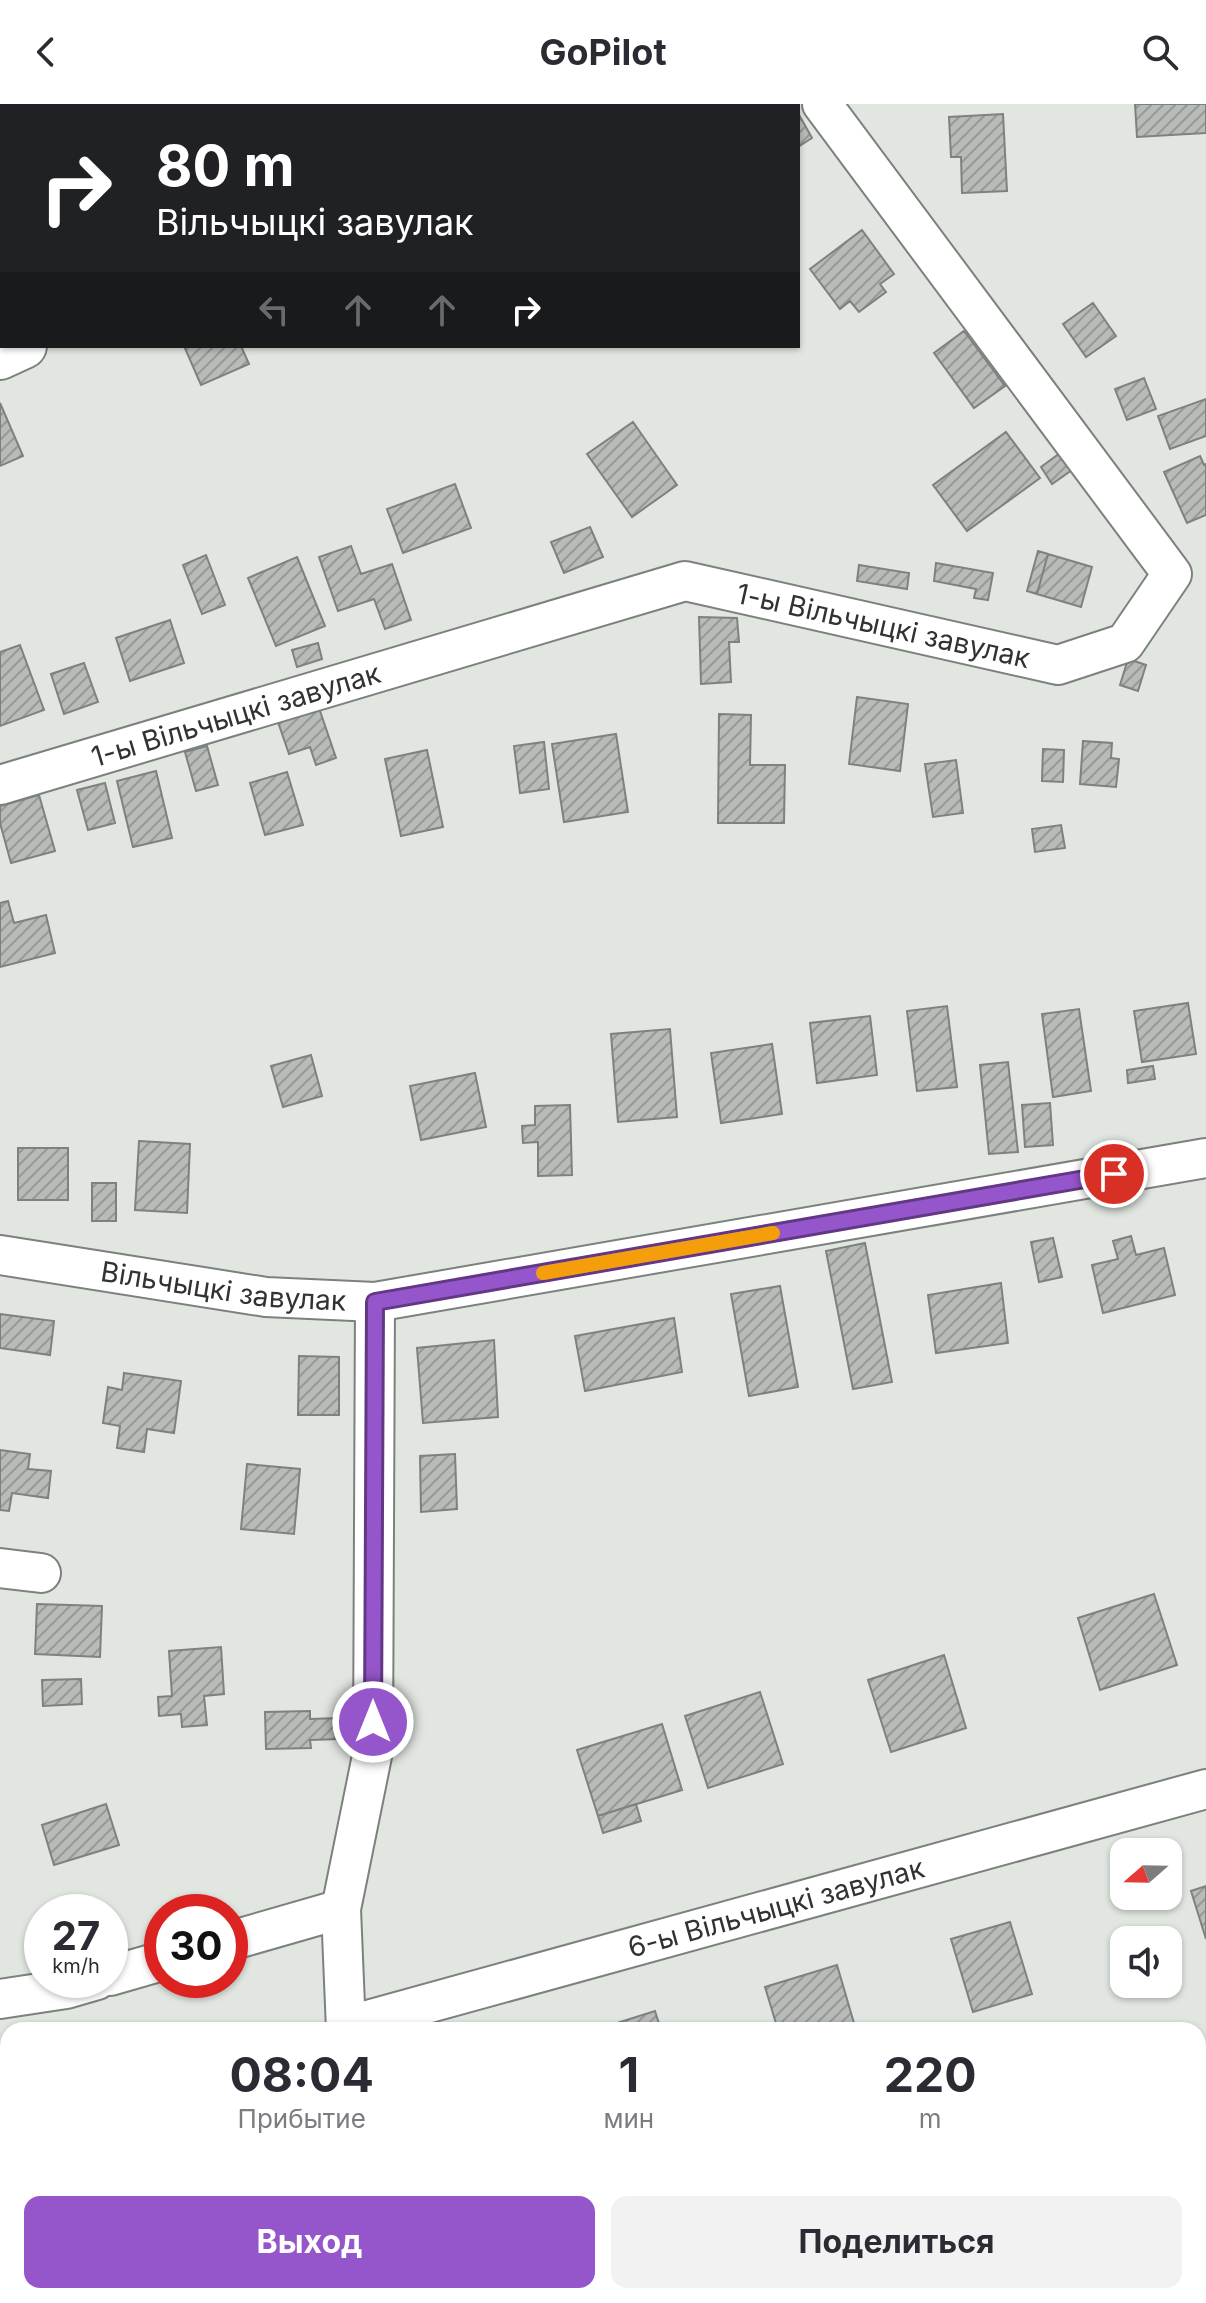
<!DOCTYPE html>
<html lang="ru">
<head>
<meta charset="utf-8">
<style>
	:root { --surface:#fff; --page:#f2f2f3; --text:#2b2b33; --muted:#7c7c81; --accent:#9656cb }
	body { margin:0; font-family:Inter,sans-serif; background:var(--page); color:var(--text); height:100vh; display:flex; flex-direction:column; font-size:30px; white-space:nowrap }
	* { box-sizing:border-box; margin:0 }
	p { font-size:26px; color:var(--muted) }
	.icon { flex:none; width:44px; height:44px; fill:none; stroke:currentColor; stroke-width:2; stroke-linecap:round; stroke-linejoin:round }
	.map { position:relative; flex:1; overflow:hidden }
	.panel { position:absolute; left:0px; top:1918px; width:1206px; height:282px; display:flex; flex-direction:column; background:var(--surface); border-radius:24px 24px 0 0; box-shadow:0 2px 6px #0004 }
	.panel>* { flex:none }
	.hud { position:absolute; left:0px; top:0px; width:800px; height:244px; box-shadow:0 2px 6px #0004; background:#202124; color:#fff; overflow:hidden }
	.needle { width:52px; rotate:250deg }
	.controls { position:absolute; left:1110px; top:1734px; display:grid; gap:16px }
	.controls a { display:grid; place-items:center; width:72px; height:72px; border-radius:16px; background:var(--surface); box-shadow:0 2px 6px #0004; font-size:40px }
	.speed { position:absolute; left:24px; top:1790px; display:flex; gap:16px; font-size:40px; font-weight:700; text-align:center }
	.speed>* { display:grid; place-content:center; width:104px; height:104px; border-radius:50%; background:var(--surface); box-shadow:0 2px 6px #0004; line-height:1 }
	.speed small { font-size:20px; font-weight:400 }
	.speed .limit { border:12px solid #d22; background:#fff; color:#111 }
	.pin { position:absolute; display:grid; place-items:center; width:68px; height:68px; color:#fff; margin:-34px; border:4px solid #fff; border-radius:50%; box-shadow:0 2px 8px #0007 }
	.me { position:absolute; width:88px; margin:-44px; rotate:0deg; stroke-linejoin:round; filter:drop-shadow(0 0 6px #0008) }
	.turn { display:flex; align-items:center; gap:28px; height:168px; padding:0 24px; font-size:36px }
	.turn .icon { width:104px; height:104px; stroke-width:2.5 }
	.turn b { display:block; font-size:56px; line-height:68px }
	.lanes { display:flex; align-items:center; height:76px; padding:0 24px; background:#0003; justify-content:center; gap:40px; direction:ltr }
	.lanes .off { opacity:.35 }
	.eta { display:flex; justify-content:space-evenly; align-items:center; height:136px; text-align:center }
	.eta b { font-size:48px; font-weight:700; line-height:56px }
	.primary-button { display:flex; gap:16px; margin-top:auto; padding:16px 24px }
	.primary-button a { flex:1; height:92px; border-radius:16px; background:var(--accent); color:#fff; font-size:32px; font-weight:700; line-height:92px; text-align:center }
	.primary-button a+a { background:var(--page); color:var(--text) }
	header { display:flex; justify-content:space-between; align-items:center; height:104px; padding:0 24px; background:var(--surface); font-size:36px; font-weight:700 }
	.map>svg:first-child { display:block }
	.building { fill:url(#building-hatch); stroke:#7e827e; stroke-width:2 }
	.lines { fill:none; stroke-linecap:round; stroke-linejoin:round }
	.minor-casing { stroke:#7d817d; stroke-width:42 }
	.secondary-casing { stroke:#7d817d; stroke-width:48 }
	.path { stroke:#a7aba8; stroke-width:5; stroke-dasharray:6 4; stroke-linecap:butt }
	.minor { stroke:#fff; stroke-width:38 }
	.secondary { stroke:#fff; stroke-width:44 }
	.route-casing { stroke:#623884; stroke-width:20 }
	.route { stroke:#9656cb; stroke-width:14 }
	.slow { stroke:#f59e0b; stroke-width:14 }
	.labels { text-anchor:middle; stroke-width:7; stroke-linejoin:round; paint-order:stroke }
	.street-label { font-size:28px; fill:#313332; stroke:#fff }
</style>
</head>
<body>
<header><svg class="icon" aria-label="back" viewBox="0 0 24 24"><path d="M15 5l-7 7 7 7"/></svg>GoPilot<svg class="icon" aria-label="search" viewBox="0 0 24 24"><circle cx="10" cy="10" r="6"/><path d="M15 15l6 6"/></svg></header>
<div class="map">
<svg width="1206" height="2199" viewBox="0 0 1206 2199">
	<defs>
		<pattern id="building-hatch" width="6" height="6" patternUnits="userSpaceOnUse" patternTransform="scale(2)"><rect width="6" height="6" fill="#b8bcb8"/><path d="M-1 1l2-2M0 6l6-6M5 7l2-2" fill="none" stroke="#969996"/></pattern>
	</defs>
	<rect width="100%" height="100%" fill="#e1e6e1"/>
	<path class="building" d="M13,0H85L12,2Z
		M557,0H609L610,2H558Z
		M742,0H793L794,2H739Z
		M1135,0H1206V29L1137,33Z
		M798,9L812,34L798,43Z
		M1003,10L1007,87L962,89L961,53H951L949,13Z
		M2,20V153L0,157V24Z
		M862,126L894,170L880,180L886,188L859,208L850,197L840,205L810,165Z
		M1093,199L1116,232L1086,253L1063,220Z
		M964,227L1005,282L974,304L934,249Z
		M184,242H241L249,260L201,281Z
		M1144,274L1156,305L1127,316L1115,285Z
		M1206,295V332L1170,345L1158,312Z
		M0,299L23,352L0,362Z
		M633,318L677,381L632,413L587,350Z
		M1006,328L1040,374L967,427L933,381Z
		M1067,344L1079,361L1052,380L1041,363Z
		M1200,352L1204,361L1206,360V411L1187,419L1164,368Z
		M455,380L471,424L403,449L387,405Z
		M590,423L603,453L564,469L551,438Z
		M351,442L361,470L392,460L411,516L385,525L374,495L338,507L319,453Z
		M1038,447L1048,450L1037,490L1027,487Z
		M1048,450L1092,463L1081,503L1037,490Z
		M206,451L225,501L202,510L183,461Z
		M297,453L325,522L276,542L248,474Z
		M936,459L993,469L988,496L974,494L976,485L934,477Z
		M859,461L909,469L907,485L857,477Z
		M699,513L737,514L739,538H729L731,578L701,580Z
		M170,516L184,559L130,577L116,534Z
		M318,539L322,555L297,563L292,546Z
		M20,541L44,606L0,622V548Z
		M1128,555L1146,561L1138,587L1120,581Z
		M84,559L98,598L64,610L51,570Z
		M857,593L908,600L900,667L849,660Z
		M318,601L336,654L316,661L310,643L289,650L277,615Z
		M719,610L751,611L750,661H785L784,719H718Z
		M616,630L628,708L564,718L552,640Z
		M1083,637L1112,639L1111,654L1119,655L1116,683L1080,680Z
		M544,638L549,685L520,689L514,642Z
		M207,642L218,681L196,687L185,648Z
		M1043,645L1064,646L1063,678L1042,677Z
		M427,646L443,723L401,732L385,655Z
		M956,656L963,709L933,713L925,660Z
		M156,667L172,734L133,743L117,677Z
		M287,668L303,721L265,731L250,679Z
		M105,679L115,719L88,726L77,686Z
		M39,691L55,747L11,759L0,719V702Z
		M1061,721L1065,744L1035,748L1032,725Z
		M8,797L14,819L46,811L55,849L0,863V799Z
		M1188,899L1196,950L1142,958L1134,907Z
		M947,902L957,983L917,987L907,907Z
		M1079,905L1091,987L1053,993L1042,910Z
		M870,912L877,971L817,979L810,919Z
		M670,925L677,1013L618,1018L611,930Z
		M772,940L782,1010L721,1019L711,949Z
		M311,951L322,992L283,1003L271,962Z
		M1008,958L1018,1048L989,1050L980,961Z
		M1153,962L1155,975L1128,979L1127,966Z
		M475,969L486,1023L421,1036L410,982Z
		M1050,999L1053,1041L1025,1043L1022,1001Z
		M570,1001L572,1071L538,1072V1038L523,1039L522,1022L535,1021V1002Z
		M139,1037L190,1040L187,1109L135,1106Z
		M18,1044H68V1096H18Z
		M92,1079H116V1117H92Z
		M1131,1132L1136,1151L1164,1144L1175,1191L1103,1209L1092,1161L1118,1155L1113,1137Z
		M1053,1134L1062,1173L1039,1178L1031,1138Z
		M865,1139L892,1278L853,1285L826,1147Z
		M1001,1179L1008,1239L936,1249L928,1191Z
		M780,1182L798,1283L749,1292L731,1190Z
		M0,1210L54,1217L50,1251L0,1244Z
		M674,1214L682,1268L585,1287L575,1232Z
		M494,1236L498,1313L423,1319L417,1244Z
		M299,1252L339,1253V1311H298Z
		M124,1269L181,1277L174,1329L147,1325L144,1348L117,1344L120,1322L103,1319L108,1283L122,1286Z
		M0,1346L30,1350L28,1365L51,1367L48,1394L12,1389L9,1407L0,1406Z
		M455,1350L457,1405L421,1408L420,1352Z
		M247,1360L300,1365L294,1430L241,1425Z
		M1154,1490L1177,1561L1100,1586L1078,1514Z
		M37,1500L102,1502L100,1553L35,1550Z
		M221,1543L224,1590L204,1592L207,1621L182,1623L181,1610L159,1612L158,1593L172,1592L169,1547Z
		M944,1551L966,1624L891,1648L868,1576Z
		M81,1575L82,1600L43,1602L42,1576Z
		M760,1588L783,1660L708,1684L685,1612Z
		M310,1607V1615L339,1614V1635L310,1636L311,1644L266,1645L265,1608Z
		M662,1620L682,1686L598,1712L577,1646Z
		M106,1700L119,1741L54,1761L42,1721Z
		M636,1700L641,1717L603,1729L598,1712Z
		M1206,1782V1835L1191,1787Z
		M1010,1818L1032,1890L973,1908L951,1835Z
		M837,1861L856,1926H778L765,1883Z
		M655,1907L661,1926H595Z
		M0,1945L6,1968L0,1970Z
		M8,2011V2050L0,2015Z
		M1198,2079L1206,2105V2110L1198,2112Z
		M633,2192H663L665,2199H610Z
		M776,2192H840L820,2199H778Z"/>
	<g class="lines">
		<g class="minor-casing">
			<g id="minor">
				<path id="s1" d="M0,681L685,477L1058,561L1125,539L1172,470L822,0"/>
				<path id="s2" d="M0,1151L266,1193L375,1198L1206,1054"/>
				<path d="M0,1464L41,1469"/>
				<path d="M230,1837L341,1805"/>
				<path d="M110,1872L162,1857"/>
				<path d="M0,1895L66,1885L97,1876"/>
				<path id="s3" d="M346,1922L1206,1685"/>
				<path d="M346,1926L341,1805L373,1647L375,1198"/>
				<path d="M1198,1968L1206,1966"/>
				<path d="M316,2199V2192"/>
				<path d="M345,2199L371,2192"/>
			</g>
		</g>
		<g class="secondary-casing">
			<path id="secondary" d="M433,2L436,0
				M0,253L24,242"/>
		</g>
		<path class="path" d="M280,0L283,2
			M313,2L314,0
			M381,2L384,0"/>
		<use href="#minor" class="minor"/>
		<use href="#secondary" class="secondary"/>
	</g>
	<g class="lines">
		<g class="route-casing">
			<path id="route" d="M373,1618L375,1198L1114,1070"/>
		</g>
		<use href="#route" class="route"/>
		<path class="slow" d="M543,1169L773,1129"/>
	</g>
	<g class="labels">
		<g class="street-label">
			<text dy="10" stroke="none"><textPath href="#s1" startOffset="918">1-ы Вільчыцкі завулак</textPath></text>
			<text dy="10" stroke="none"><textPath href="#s1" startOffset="246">1-ы Вільчыцкі завулак</textPath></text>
			<text dy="10" stroke="none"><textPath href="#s2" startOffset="226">Вільчыцкі завулак</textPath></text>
			<text dy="10" stroke="none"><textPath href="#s3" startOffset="446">6-ы Вільчыцкі завулак</textPath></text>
		</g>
	</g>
</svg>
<div class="controls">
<a><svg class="needle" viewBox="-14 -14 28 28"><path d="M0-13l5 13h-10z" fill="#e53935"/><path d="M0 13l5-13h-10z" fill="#7c7c81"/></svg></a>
<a><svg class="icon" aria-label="sound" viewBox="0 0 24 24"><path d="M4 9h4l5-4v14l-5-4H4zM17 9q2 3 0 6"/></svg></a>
</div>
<div class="speed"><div>27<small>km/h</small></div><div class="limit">30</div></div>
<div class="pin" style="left:1114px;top:1070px;background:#d93025"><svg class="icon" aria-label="arrive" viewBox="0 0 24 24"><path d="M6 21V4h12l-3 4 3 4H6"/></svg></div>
<svg class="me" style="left:373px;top:1618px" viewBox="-20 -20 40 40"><circle r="17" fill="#9656cb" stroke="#fff" stroke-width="3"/><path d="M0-11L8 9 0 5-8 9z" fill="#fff"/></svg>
<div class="hud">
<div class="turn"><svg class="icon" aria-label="right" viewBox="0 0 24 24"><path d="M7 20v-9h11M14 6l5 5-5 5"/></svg><div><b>80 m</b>Вільчыцкі завулак</div></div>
<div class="lanes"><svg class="icon off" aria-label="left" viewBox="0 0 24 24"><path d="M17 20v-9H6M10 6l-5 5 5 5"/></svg><svg class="icon off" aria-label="ahead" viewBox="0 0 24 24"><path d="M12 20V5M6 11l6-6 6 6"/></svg><svg class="icon off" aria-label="ahead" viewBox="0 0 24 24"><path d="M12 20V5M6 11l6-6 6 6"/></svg><svg class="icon" aria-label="right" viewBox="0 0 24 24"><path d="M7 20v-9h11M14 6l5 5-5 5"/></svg></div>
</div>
<section class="panel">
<div class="eta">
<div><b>08:04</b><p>Прибытие</p></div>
<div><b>1</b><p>мин</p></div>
<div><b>220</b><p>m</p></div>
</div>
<div class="primary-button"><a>Выход</a><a>Поделиться</a></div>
</section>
</div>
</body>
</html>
